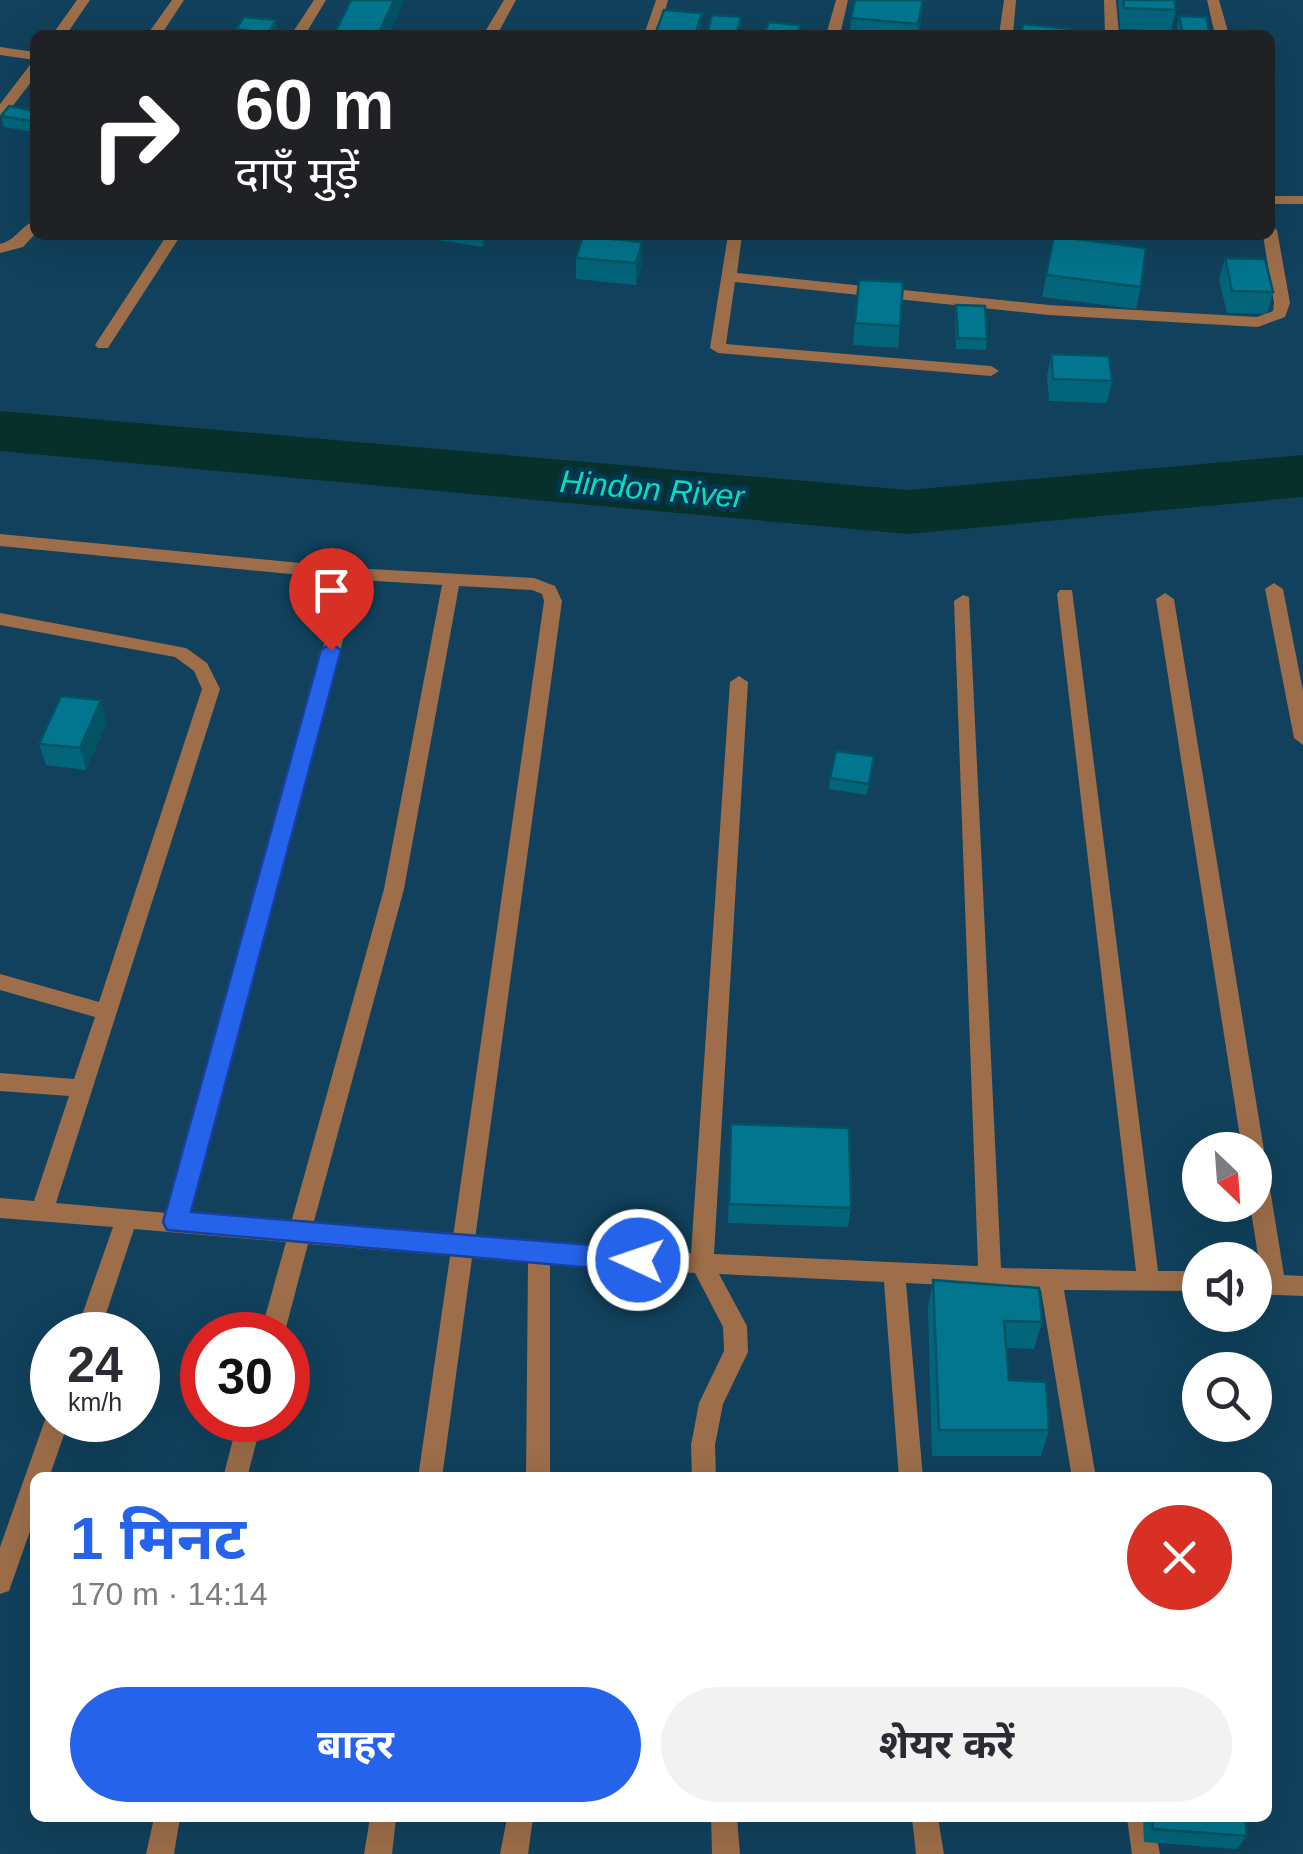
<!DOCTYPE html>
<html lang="hi">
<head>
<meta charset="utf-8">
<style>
	:root { --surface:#fff; --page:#f2f2f3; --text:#2b2b33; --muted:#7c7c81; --accent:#2563eb }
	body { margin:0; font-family:Arial,"Noto Sans Devanagari",sans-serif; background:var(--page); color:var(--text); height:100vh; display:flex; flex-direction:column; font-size:38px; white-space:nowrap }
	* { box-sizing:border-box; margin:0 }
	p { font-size:32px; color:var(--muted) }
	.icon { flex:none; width:55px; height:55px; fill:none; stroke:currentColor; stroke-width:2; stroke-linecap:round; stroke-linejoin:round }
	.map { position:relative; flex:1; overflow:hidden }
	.side { position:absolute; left:30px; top:1472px; width:1242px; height:350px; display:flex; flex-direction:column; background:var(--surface); border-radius:15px; box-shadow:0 10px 40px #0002 }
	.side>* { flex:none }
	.top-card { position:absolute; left:30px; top:30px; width:1245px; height:210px; border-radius:15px; box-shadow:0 10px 40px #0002; background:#202124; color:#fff; overflow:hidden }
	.needle { width:65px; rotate:155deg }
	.fabs { position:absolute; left:1182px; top:1132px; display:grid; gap:20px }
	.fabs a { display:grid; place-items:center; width:90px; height:90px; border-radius:50%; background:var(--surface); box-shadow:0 10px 40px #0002; font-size:50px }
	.speed { position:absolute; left:30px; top:1312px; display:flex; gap:20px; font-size:50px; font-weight:700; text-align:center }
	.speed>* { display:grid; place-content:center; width:130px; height:130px; border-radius:50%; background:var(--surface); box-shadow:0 10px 40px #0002; line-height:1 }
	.speed small { font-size:25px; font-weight:400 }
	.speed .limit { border:15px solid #d22; background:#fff; color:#111 }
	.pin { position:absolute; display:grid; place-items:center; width:85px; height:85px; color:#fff; margin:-102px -42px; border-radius:50% 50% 50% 0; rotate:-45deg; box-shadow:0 0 10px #0007 }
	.pin .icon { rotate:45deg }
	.me { position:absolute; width:110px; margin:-55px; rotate:273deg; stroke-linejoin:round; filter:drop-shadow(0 0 8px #0008) }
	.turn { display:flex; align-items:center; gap:35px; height:210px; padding:0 40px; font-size:45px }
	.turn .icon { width:130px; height:130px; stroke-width:2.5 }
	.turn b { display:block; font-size:70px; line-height:85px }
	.round { display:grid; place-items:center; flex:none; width:105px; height:105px; border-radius:52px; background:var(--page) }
	.head { display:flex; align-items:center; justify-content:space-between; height:170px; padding:0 40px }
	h1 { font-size:60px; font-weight:700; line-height:75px; color:var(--accent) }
	.action { display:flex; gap:20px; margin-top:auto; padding:20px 40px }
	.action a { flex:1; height:115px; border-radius:60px; background:var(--accent); color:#fff; font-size:40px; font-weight:700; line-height:115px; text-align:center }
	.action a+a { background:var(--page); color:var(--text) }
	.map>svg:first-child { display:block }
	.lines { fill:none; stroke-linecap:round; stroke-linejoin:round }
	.river { fill:#063029; fill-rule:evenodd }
	.minor { fill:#9d6e49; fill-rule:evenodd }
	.wall { fill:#02657a }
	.shaded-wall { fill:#015363 }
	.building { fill:#02768e; stroke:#015363; stroke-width:2.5 }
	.route { fill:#2563eb; stroke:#184099; stroke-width:2.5 }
	.labels { text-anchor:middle; stroke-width:10; stroke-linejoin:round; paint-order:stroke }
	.water-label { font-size:32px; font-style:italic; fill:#07dec0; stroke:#033651 }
</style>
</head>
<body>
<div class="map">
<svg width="1303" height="1854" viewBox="0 0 1303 1854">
	<rect width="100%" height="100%" fill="#11415c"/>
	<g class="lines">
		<path class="river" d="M0,411L908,490L1303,455V497L908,534L0,451Z"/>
		<path class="minor" d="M77,0H90L66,35H52Z
			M172,0H184L161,35H147Z
			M314,0H326L305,35H291Z
			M504,0H516L497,35H483Z
			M656,0H668L658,35H644Z
			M836,0H848L840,35H826Z
			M1004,0H1016L1013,35H999Z
			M1104,0H1116L1119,35H1105Z
			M1207,0H1219L1229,35H1215Z
			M0,47L35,52V60L0,55Z
			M35,64V77L5,116L0,117V104L30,65Z
			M1270,196H1303V204H1270Z
			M35,221V234L23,247L0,253V244C18,239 20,226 35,221Z
			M1270,226L1277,230L1290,303L1285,317L1258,327L1049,315L735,282L726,344L991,366L999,371L991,376L718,353L710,348L728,235H742L737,273L1049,305L1257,317L1273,311L1274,303L1263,235H1270Z
			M167,235H181L108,348H98L95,345Z
			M0,534L352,568L534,578L555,586L562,601L475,1239L691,1253L730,682L739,676L748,682L714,1254L978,1266L954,601L963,595L969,597L1001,1268L1136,1271L1057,594L1060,590H1072L1158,1271H1200V1291L1064,1290L1096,1478H1072L1041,1290L906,1283L923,1478H899L884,1282L719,1274L747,1326L748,1352L723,1404L715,1445L716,1478H692L691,1445L699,1403L724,1351L723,1327L695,1273L550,1265V1478H526L528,1263L472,1258L442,1478H418L450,1256L308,1244L284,1335H260L286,1242L134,1229L99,1335H75L113,1227L0,1218V1198L34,1201L69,1096L0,1091V1073L74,1079L95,1017L0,990V974L99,1002L202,689L194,671L175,657L0,625V613L186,648L207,663L220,689L56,1203L167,1213L342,579L0,546ZM359,580L442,585L384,889L291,1223L189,1215ZM459,586L532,590L542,594L544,601L453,1237L313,1225L404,889Z
			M1274,583L1283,589L1303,691V745L1294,738L1265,589Z
			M1165,593L1174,599L1264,1150L1260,1157L1266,1164L1284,1275L1303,1276V1296L1255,1294V1274H1261L1250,1205H1255V1150H1242L1156,599Z
			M52,1411V1420H69L49,1478H35V1517L9,1591L0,1594V1547L45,1420Z
			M238,1420H262L247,1478H223Z
			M154,1818H180L174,1854H146Z
			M370,1818H396L392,1854H364Z
			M507,1818H533L528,1854H500Z
			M711,1818H737L740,1854H712Z
			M912,1818H938L944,1854H916Z
			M1127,1818H1153L1160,1854H1132Z"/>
	</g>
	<path class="wall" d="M1118,0H1174L1176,10L1171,31L1120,29Z
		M1179,16L1210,35H1179L1177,27Z
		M851,18L921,21L918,35H850Z
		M276,20L277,31L275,35H237L236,29Z
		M765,31L799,35H765Z
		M35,111L34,132L4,127L1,116Z
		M437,235H489L483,247L437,240Z
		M1054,236L1141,287L1136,309L1042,297Z
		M576,258L642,263L636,285L576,279Z
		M1225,258L1273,292L1267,314L1227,313L1219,280Z
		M859,280L900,326L898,348L853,345Z
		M956,305L987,339L986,350L956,349L955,316Z
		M1051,354L1112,381L1107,403L1049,401L1047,376Z
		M107,722L86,770L46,765L39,744Z
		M874,756L867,795L829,789L830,778Z
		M731,1124L851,1208L848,1227L728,1223Z
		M933,1280L1042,1322L1034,1349L1006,1348L1009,1380L1049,1430L1041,1456H932L928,1308Z
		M1143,1818H1245L1247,1836L1237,1849L1144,1842Z"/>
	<path class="shaded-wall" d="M394,0H405L389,35H378Z
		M923,0L921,21L917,35L918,24Z
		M702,13V24L699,35H695Z
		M276,20L277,31L275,35H268V33Z
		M35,116V130L34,132L31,121Z
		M482,235H489L483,247Z
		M642,242V263L636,285V263Z
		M101,700L107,722L86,770L80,748Z"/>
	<path class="building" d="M351,0H394L378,35H334Z
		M855,0H923L918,24L851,18Z
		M1123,0H1174L1176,10L1124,8Z
		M664,10L702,13L695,35L656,32Z
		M712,15L741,17L736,35H707Z
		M1179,16L1206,17L1210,35H1183Z
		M244,17L276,20L268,33L236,29Z
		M769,22L800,25L797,34L765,31Z
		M1023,24L1070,29L1069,35H1021Z
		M9,106L35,111V116L31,121L1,116Z
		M583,236L642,242L636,263L576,258Z
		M1054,236L1146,248L1141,287L1046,275Z
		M1225,258L1265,259L1273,292L1232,291Z
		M859,280L903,282L900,326L855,323Z
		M956,305L985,306L987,339L958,338Z
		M1051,354L1109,356L1112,381L1053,379Z
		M61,696L101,700L80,748L39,744Z
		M836,751L874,756L869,784L830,778Z
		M731,1124L849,1128L851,1208L729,1204Z
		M933,1280L1039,1288L1042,1322L1004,1321L1009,1380L1046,1382L1049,1430H939Z
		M1152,1818H1245L1247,1836L1153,1829Z"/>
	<path class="route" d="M331,643L341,650L191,1212L638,1249L647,1252L650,1260L647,1268L638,1272L167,1230L163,1222L321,650Z"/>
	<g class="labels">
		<g class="water-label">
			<text transform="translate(652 489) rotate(5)" y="11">Hindon River</text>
		</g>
	</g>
</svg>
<div class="fabs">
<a><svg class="needle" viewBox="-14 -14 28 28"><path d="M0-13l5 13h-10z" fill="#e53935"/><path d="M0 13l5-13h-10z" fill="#7c7c81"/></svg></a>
<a><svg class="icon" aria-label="sound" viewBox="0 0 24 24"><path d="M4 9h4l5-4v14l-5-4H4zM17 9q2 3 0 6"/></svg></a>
<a><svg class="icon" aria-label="search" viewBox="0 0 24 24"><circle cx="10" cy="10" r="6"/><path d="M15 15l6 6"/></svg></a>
</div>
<div class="speed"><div>24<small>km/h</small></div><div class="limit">30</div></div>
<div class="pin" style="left:331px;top:650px;background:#d93025"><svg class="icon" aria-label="arrive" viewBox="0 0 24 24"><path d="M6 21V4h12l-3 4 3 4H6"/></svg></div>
<svg class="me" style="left:638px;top:1260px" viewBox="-20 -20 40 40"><circle r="17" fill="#2563eb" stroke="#fff" stroke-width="3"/><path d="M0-11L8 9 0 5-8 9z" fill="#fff"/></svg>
<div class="top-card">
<div class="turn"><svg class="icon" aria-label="right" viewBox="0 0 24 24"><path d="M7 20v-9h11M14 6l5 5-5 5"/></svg><div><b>60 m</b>दाएँ मुड़ें</div></div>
</div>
<section class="side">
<div class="head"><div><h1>1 मिनट</h1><p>170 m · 14:14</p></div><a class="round" style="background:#d93025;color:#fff"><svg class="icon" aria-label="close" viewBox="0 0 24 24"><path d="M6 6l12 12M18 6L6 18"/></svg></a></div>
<div class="action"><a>बाहर</a><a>शेयर करें</a></div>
</section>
</div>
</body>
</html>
